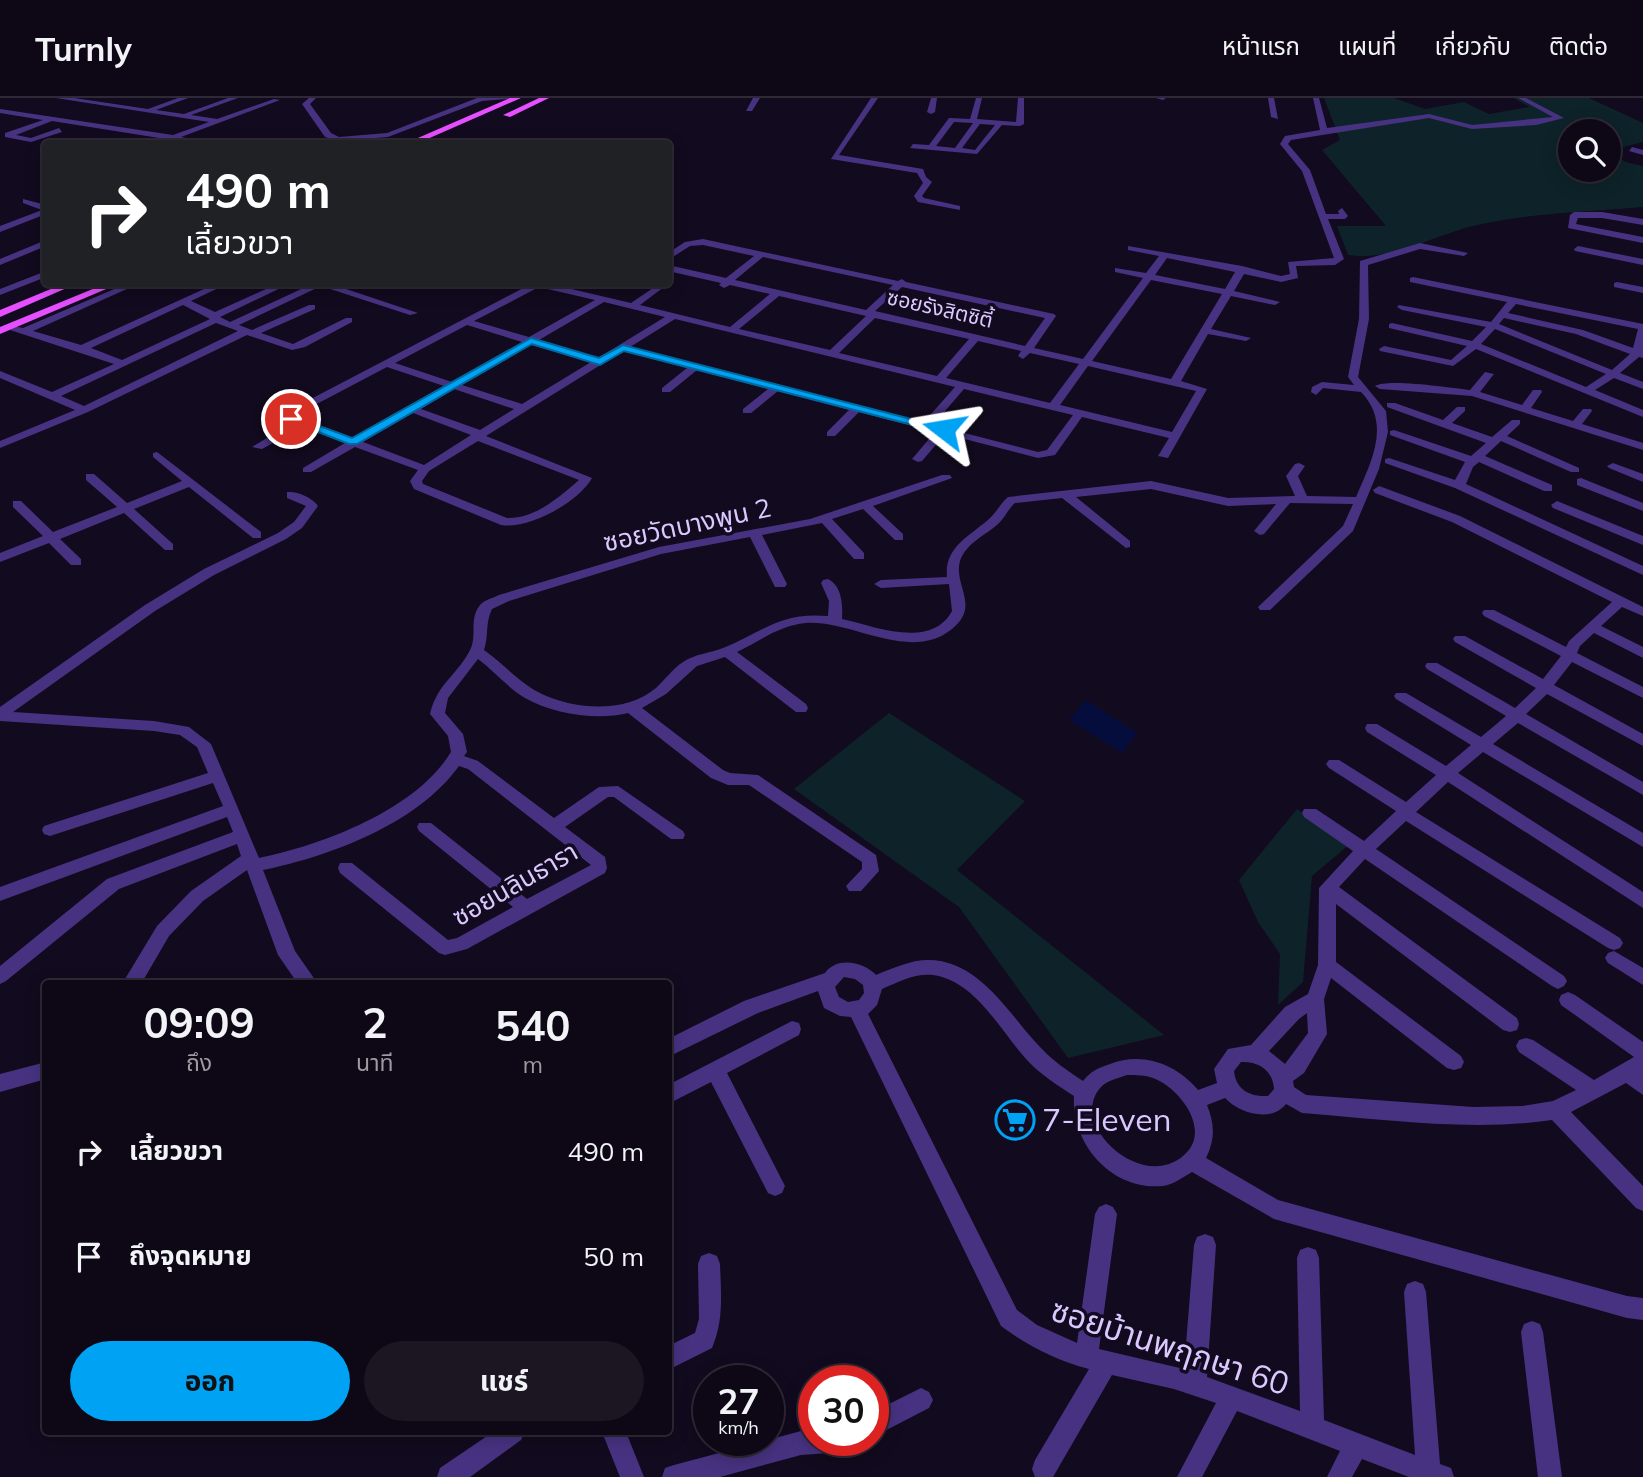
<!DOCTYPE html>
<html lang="th">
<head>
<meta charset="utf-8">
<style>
	:root { --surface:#0e0816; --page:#1c1623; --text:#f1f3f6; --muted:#9b9aa1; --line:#2e2935; --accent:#00a2f3 }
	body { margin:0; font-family:Mulish,"Noto Sans Thai",sans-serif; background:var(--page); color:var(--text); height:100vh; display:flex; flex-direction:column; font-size:26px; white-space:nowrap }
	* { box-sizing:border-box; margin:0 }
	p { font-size:23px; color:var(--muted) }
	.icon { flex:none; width:38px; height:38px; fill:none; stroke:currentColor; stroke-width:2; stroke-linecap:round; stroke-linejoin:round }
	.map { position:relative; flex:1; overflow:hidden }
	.sheet { position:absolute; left:42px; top:882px; width:630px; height:455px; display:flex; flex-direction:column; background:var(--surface); border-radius:7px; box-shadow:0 4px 18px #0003,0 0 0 2px var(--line) }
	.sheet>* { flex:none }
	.guide { position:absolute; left:42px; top:42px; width:630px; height:147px; border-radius:7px; box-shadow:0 4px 18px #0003,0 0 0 2px var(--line); background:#202124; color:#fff; overflow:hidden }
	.controls { position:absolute; left:1558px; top:21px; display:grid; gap:14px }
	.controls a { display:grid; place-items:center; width:63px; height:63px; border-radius:50%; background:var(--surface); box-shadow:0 4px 18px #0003,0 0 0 2px var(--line); font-size:35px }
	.speed { position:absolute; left:693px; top:1267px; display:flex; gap:14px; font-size:35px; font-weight:700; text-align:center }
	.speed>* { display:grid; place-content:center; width:91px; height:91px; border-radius:50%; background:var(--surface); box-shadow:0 4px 18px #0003,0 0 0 2px var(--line); line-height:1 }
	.speed small { font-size:18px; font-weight:400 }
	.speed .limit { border:10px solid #d22; background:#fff; color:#111 }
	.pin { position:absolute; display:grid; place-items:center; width:60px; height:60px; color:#fff; margin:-30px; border:4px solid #fff; border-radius:50%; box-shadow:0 2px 7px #0007 }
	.me { position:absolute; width:77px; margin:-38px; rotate:284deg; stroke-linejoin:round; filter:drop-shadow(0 0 5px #0008) }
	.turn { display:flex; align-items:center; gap:24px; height:147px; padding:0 28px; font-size:32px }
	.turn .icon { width:91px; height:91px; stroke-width:2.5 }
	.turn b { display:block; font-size:49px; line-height:60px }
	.eta { display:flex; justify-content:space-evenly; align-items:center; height:119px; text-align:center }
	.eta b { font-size:42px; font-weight:700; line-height:49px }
	.action { display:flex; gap:14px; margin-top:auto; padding:14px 28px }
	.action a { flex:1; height:80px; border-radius:42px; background:var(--accent); color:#111; font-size:28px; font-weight:700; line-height:80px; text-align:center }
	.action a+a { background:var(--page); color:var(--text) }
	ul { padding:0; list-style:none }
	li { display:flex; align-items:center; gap:21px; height:105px; padding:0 28px }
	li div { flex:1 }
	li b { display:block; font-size:26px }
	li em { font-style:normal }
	header { display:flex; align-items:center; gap:42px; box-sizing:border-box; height:98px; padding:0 35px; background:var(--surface); border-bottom:2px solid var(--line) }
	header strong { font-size:33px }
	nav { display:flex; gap:38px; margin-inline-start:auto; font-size:24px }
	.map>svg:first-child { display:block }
	.green { fill:#0d2329 }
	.water { fill:#050d3c }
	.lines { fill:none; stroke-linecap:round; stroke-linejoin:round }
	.minor { fill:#473281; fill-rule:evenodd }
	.primary { fill:#e64fff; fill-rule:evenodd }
	.route { fill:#00a2f3; stroke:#00699e; stroke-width:2 }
	.labels { text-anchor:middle; stroke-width:7; stroke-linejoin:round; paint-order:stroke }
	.far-street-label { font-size:21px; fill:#dbc8ff; stroke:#120a1e }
	.street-label { font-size:26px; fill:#dbc8ff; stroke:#120a1e }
	.near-poi-label { font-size:32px; fill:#dbc8ff; stroke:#120a1e; text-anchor:start }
	.near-street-label { font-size:32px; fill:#dbc8ff; stroke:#120a1e }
</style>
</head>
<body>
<header>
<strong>Turnly</strong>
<nav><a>หน้าแรก</a><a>แผนที่</a><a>เกี่ยวกับ</a><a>ติดต่อ</a></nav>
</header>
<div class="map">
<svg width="1643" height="1379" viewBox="0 0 1643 1379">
	<rect width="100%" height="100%" fill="#120a1e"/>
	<path class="green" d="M1324,0H1394L1425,11L1464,4L1489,16L1529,9L1514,0H1589L1643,25V44L1608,53V33H1570V72H1608V55L1626,64L1643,68V109C1586,114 1528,115 1473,128C1435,137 1388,164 1348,157L1337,128H1386L1322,52L1340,42Z
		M889,615L1025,703L957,772L1164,937L1068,960L959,809L794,691Z
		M1297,711L1350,746L1312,778L1303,884L1278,907L1280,856L1258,824L1239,782Z"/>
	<path class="water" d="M1086,602L1137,635L1122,655L1069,622Z"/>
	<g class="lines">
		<path class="minor" d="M56,0H74L148,11L178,0H188L156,12L184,16L228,0H238L191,17L217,21L274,1L280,2L181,39L218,46H197L52,23L16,37L31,40L59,30L62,34L31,44L5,39V35L43,22L0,15V11L173,37L209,24Z
			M309,0H316L310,6L331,35L339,39L387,35L477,0H520L482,3L388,39L338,43L325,39L302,6Z
			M753,0H760L752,13H746Z
			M871,0H878L839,57L923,71L926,79L932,84L922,98L924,100L960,108V112L918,104L914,98L923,85L917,75L831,61Z
			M931,0H937L935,14L931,16L927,14Z
			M976,0H982L977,21L1016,24L1018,0H1024V26L1020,28L1002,27L977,56L910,50L913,46L929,47L949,20L970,21ZM954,24L973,25L955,50L936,48ZM980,26L995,27L975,52L962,50Z
			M1156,0H1166L1163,2Z
			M1268,0H1274L1278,21L1271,19Z
			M1313,0H1319L1327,30L1429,16L1472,27L1553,19L1518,0H1526L1564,20L1536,27L1472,31L1429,20L1291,42L1288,46L1310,72L1326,116H1339L1338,113L1342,110L1348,118L1345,121H1328L1344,161L1335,167L1296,168L1298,180L1281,184L1244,176L1234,193L1280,204L1275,207L1231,198L1211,231L1251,240L1246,243L1208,236L1181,283L1207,291L1168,360L1158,358L1169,340L1082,319L1055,357L1038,360L945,336L922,363L918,364L912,361L935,334L859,314L835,338H827V334L849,312L778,293L751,315H743V311L768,291L697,272L670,294H662V290L687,270L623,253L486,338L592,380C579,404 528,432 501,427L414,391L410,383L418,372L355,349L311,374H303V370L345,345L302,329L262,351L252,349L292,325L282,317L284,315L531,186H550L631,205L659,186H668L640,207L730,229L770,196L730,187L724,190L719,187L721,185L668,173V167L726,180L754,158L703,147L690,148L668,162V155L685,144L703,141L898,183L902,181L906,184L1054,216L1056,218L1034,250L1083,261L1143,180L1115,174V170L1146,175L1159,158L1128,152V148L1242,168L1281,178L1290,176L1288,164L1334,160L1302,73L1280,46L1285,38L1320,32ZM763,159L893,187L866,212L735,182ZM1167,160L1235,174L1225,191L1155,177ZM1151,182L1222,196L1171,281L1092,263ZM539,189L595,202L529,239L474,223ZM902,189L1045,220L1025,248L875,213ZM779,198L866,218L830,252L739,231ZM604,204L665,219L598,260L539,242ZM875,220L969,241L937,278L839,255ZM675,221L939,285L955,289L924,324L630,249ZM467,227L522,244L452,284L395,265ZM978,243L1021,253L1018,258L1023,261L1030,255L1079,266L1050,305L946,280ZM531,247L591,264L522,306L462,287ZM1088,268L1196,293L1172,334L1060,307ZM387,269L444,288L353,340L294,318ZM454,291L514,311L480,332L421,311ZM964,291L1073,317L1047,352L1038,354L933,327ZM413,315L471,337L424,367L363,344ZM478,343L579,382C559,399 535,421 507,420L423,386L422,383L429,373Z
			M1632,49L1643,52V57L1629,53Z
			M23,101L46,107V116L0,134V128L42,112L23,105Z
			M1574,114H1602L1643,121V127L1602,120H1578L1576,126L1643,139V145L1568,130L1570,117Z
			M46,142V148L0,167V161Z
			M1420,145L1468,155L1464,158L1420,151L1368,167L1369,221L1358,279L1386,313L1388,334L1379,371L1353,433L1270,512H1260L1258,509L1343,428L1353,406L1290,405L1264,436L1260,437L1254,433L1276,406L1228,408L1151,391L1076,399L1130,443V449L1126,450L1062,400L1015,405C1008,411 1005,420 998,426C986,437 966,445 960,463C953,487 981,508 952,531C910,565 852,522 806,525C780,527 760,543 737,554L806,606L808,610L806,614H796L725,559L697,568L666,596L642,610L723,672L730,675L758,677L876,757L879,773L861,793H849L846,788L862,771V764L749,687H728L711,680L628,615C597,623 553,616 525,600C508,590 494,573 478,561L448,600L445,615L463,636L467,654L464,658L478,663L554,720L599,689L618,688L683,733L685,737L683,741H671L614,699H608L565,729L605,759L607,770L605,775L467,851L445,857L439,855L340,775L338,770L340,765H352L448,842L457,840L513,809L419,733L417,729L419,725H431L527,801L591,767L468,671L459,668C417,726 331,758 263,772L295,853L318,886H298L278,857L247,772L203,803L169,838L141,886H122L157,828L191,793L241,758L237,746L119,791L6,883L0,886V868L107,781L233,734L227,719L0,803V789L223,708L213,685L50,738L44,736L42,732L44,728L208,675L197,649L180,637L154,633L0,623V609L145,507L204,471L278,435L294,424L306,408L287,400V394C297,393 312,399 318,408L302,430L286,441L214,477L155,513L13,614L154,623L189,629L211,646L259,760C322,747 416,712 451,654L448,638L430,616C437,585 459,576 471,550C477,535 469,521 480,507C484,502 493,500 499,497L659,449L810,421L942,377H950L952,380L873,408L903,436V442H895L863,411L832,421L864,455V461H854L822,425L762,437L787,486L785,489H775L750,439L661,456L509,503L492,511C485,525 489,537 484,552C504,566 521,587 544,597C578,612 626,615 656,590C665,582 672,571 683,564C695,556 710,555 723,550C765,533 779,514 828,518L829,503L821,485L823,482L828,481C842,488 843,507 842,521C874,528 931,552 952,513L949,486L881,490L874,486L881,482L947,479C944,449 970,438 989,421C996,415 1000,406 1008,399L1151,383L1228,400L1295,398L1286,378L1295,366L1299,365L1305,368L1298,378L1307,398L1356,399C1371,364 1392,326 1361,294L1323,290L1316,297L1311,294L1312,289L1322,284L1354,287L1348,279L1359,221L1360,163Z
			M1578,148L1643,161V167L1575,153L1574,151Z
			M46,173V179L0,197V191Z
			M1413,179L1643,226V260L1639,259L1620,275L1643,284V291L1614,280L1595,292L1643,312V319L1476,251L1453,268L1380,253L1379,251L1384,248L1451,262L1467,248L1389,230V226L1392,225L1472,243L1486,229L1402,212L1397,209L1399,207L1491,224L1507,204L1410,184V180ZM1516,206L1638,231L1633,250L1583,232L1508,215ZM1504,220L1576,236L1630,256L1612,272L1499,226ZM1495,231L1606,276L1586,289L1481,246Z
			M1617,184L1643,189V195L1614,189V185Z
			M126,186H138L33,233L81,247L215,186H227L191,203L215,214L277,186H289L220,219L230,224L312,186H331L418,215L410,217L321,188L239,227L252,232L309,207H315V211L261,235L293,246L346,220H352V224L305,249L292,252L247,237L88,314L0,350V343L75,312L0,280V273L52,294L114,266L7,231V227L23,230ZM183,207L210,221L122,262L91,250ZM216,225L238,233L84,308L61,298Z
			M1485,274L1494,276L1480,294L1522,307L1533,292H1541L1542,294L1531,310L1573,323L1583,311H1591L1592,313L1582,326L1643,345V352L1472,298L1380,291L1375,288C1387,280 1452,290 1470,292Z
			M1387,305H1395L1443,322L1457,309H1465V313L1452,325L1492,339L1512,322H1520V326L1507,338L1579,370V374H1571L1501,343L1485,358L1552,387V393H1544L1479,364L1473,369L1466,386L1643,468V477L1455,390L1385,365V361L1389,360L1455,382L1465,364L1390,337V333L1394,332L1471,358L1486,345L1387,309Z
			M157,354L261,434V440H253L189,389L134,411L173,446V452H165L124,415L60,441L81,461V467H71L49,445L0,464V455L43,438L13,409V403H21L53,434L117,409L86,382V376H94L127,405L182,383L153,359V355Z
			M1613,365L1643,376V384L1609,370L1607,368Z
			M1581,380L1643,405V413L1577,387V381Z
			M1379,388L1460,418L1643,509V518L1622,509L1601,528L1643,549V560L1594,535L1580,548L1577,555L1643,589V600L1572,564L1554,587L1643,636V648L1547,596L1526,616L1643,684V697L1518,625L1493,646L1643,735V749L1483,654L1458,675L1643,794V810L1448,684L1416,714L1620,840L1623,845L1620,850L1614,852L1608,850L1406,723L1376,751L1564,878L1567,883L1564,888L1558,891L1552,888L1365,761L1339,789L1517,920L1519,926L1517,932L1510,934L1503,932L1336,806V864L1461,958L1464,964L1461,970L1454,972L1447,970L1331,880L1324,901L1327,936L1304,975L1293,983L1294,989L1306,997L1473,1009L1523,1008L1553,1003L1576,992L1519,954L1516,948L1519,942L1526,940L1533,942L1594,982L1634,959L1561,907L1559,902L1561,897L1568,894L1575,897L1643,944V997L1626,985L1571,1014L1643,1088V1113L1636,1110L1552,1022C1470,1034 1384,1021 1302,1015L1286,1006C1271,1025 1239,1015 1225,1000L1207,1007C1215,1027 1215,1041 1206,1060L1278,1102L1627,1198L1643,1200V1222L1627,1220L1274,1121L1192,1074C1183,1079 1173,1087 1163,1088C1112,1093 1071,1046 1074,998C1057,987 1041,977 1027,962C1001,934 976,883 933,877C915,875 898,884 882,891L877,907L868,916L1017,1212L1037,1227L1077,1245L1095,1116L1099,1109L1106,1106L1113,1109L1117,1116L1099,1251L1184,1271L1194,1147L1197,1139L1205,1136L1213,1139L1216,1147L1207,1279L1300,1313L1297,1160L1300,1152L1308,1149L1316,1152L1319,1160L1324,1322L1415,1357L1404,1194L1407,1186L1415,1183L1423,1186L1426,1194L1440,1366L1451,1370L1454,1379H1409L1362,1361L1352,1379H1327L1340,1353L1237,1313L1202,1379H1177L1216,1305L1174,1291L1112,1277L1053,1379H1035L1032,1371L1035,1362L1089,1271C1056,1262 1028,1248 1001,1228L851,919L840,918L824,910L818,893L758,915L668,959V941L744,903L825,875C837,858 864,864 876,877C893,870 911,862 928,862C980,862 1009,917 1041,950C1053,963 1068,973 1083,983C1091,973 1098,970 1110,966C1142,953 1177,966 1198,992L1217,985L1214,971L1228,951L1251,947L1285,909L1308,896L1318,867L1319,790L1353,753L1304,719L1302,715L1304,711H1316L1364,743L1396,713L1329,670L1326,666L1329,662H1339L1406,704L1436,677L1367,634L1365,630L1367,626H1377L1446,668L1471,647L1396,601L1394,598L1396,595H1406L1481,639L1506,618L1427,571L1425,568L1427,565H1437L1515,610L1536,590L1455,544L1453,541L1455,538H1465L1543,581L1561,558L1484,518L1482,515L1484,512H1494L1566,549L1569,543L1612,504L1452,424L1375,395L1373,392ZM844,879L855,881L863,887L864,895L859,902L848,904L839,899L835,889ZM1307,915L1308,935L1285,966L1269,953L1299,921ZM1241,964C1258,963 1273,972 1274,991L1268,998C1250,999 1236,992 1234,973ZM1127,977C1136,977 1145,977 1153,980C1178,989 1209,1028 1188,1053C1147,1100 1064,1026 1102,988C1108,982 1119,980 1127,977Z
			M1557,403L1643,438V447L1553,410L1551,407Z
			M1614,853L1643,870V887L1608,865L1605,860L1608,855Z
			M792,923L799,925L801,931L799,937L727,975L785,1088L782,1095L775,1098L768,1095L711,984L668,1006V987Z
			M46,964V981L0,994V976Z
			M709,1155L717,1158L720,1166C721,1195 724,1222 712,1250L668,1272V1248L695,1235L699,1221L698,1166L701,1158Z
			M1532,1223L1540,1226L1543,1234L1562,1379H1538L1521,1234L1524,1226Z
			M921,1290L929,1294L933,1302L929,1310L873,1339V1314Z
			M814,1332V1342H855L852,1351L843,1354L801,1357L720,1379H662L665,1370L674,1367L801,1333Z
			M493,1334H525L521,1342L470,1379H437L440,1370Z
			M602,1334H626L644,1379H620Z"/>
		<path class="primary" d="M510,0H521L416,46H404Z
			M539,0H549L510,19L503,17Z
			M63,186H76L0,219V212Z
			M105,186H118L0,236V229Z"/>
	</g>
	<path class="route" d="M531,240L599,260L623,247L950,331L944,335L624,253L600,267L532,246L357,346H349L285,321L295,319L352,340Z"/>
	<defs>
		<g id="supermarket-ring" transform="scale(2.0125)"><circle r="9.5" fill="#120a1e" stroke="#00a2f3" stroke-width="1.5"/><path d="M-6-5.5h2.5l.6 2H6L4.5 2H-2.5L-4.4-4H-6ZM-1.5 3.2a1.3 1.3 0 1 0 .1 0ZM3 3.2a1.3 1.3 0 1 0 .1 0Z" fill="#00a2f3"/></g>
	</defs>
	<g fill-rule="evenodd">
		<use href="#supermarket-ring" x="1015" y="1022"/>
	</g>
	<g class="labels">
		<g class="far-street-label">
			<text transform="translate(940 211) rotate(13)" y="7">ซอยรังสิตซิตี้</text>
		</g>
		<g class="street-label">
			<text transform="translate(687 427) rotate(-12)" y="9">ซอยวัดบางพูน 2</text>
			<text transform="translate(515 786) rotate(-30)" y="9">ซอยนลินธารา</text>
		</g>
		<g class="near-poi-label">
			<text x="1042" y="1033">7-Eleven</text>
		</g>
		<g class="near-street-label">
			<text transform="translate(1170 1249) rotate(18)" y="11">ซอยบ้านพฤกษา 60</text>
		</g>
	</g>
</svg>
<div class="controls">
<a><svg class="icon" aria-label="search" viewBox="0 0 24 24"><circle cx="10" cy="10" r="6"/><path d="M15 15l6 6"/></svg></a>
</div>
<div class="speed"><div>27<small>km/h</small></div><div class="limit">30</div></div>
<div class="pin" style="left:291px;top:321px;background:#d93025"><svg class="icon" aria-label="arrive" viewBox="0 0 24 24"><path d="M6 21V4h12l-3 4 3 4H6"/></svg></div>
<svg class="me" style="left:944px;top:331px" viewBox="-20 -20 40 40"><path d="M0-17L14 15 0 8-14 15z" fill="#00a2f3" stroke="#fff" stroke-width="4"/></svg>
<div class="guide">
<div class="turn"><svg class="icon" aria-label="right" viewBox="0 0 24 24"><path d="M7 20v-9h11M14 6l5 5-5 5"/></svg><div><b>490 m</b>เลี้ยวขวา</div></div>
</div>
<section class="sheet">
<div class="eta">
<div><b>09:09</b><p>ถึง</p></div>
<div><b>2</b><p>นาที</p></div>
<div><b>540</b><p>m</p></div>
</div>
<ul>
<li><svg class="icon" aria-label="right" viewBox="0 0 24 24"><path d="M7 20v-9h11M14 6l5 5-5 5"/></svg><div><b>เลี้ยวขวา</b></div><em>490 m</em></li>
<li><svg class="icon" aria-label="arrive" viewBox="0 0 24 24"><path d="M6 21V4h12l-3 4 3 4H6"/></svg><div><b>ถึงจุดหมาย</b></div><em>50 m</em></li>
</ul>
<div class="action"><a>ออก</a><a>แชร์</a></div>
</section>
</div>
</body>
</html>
